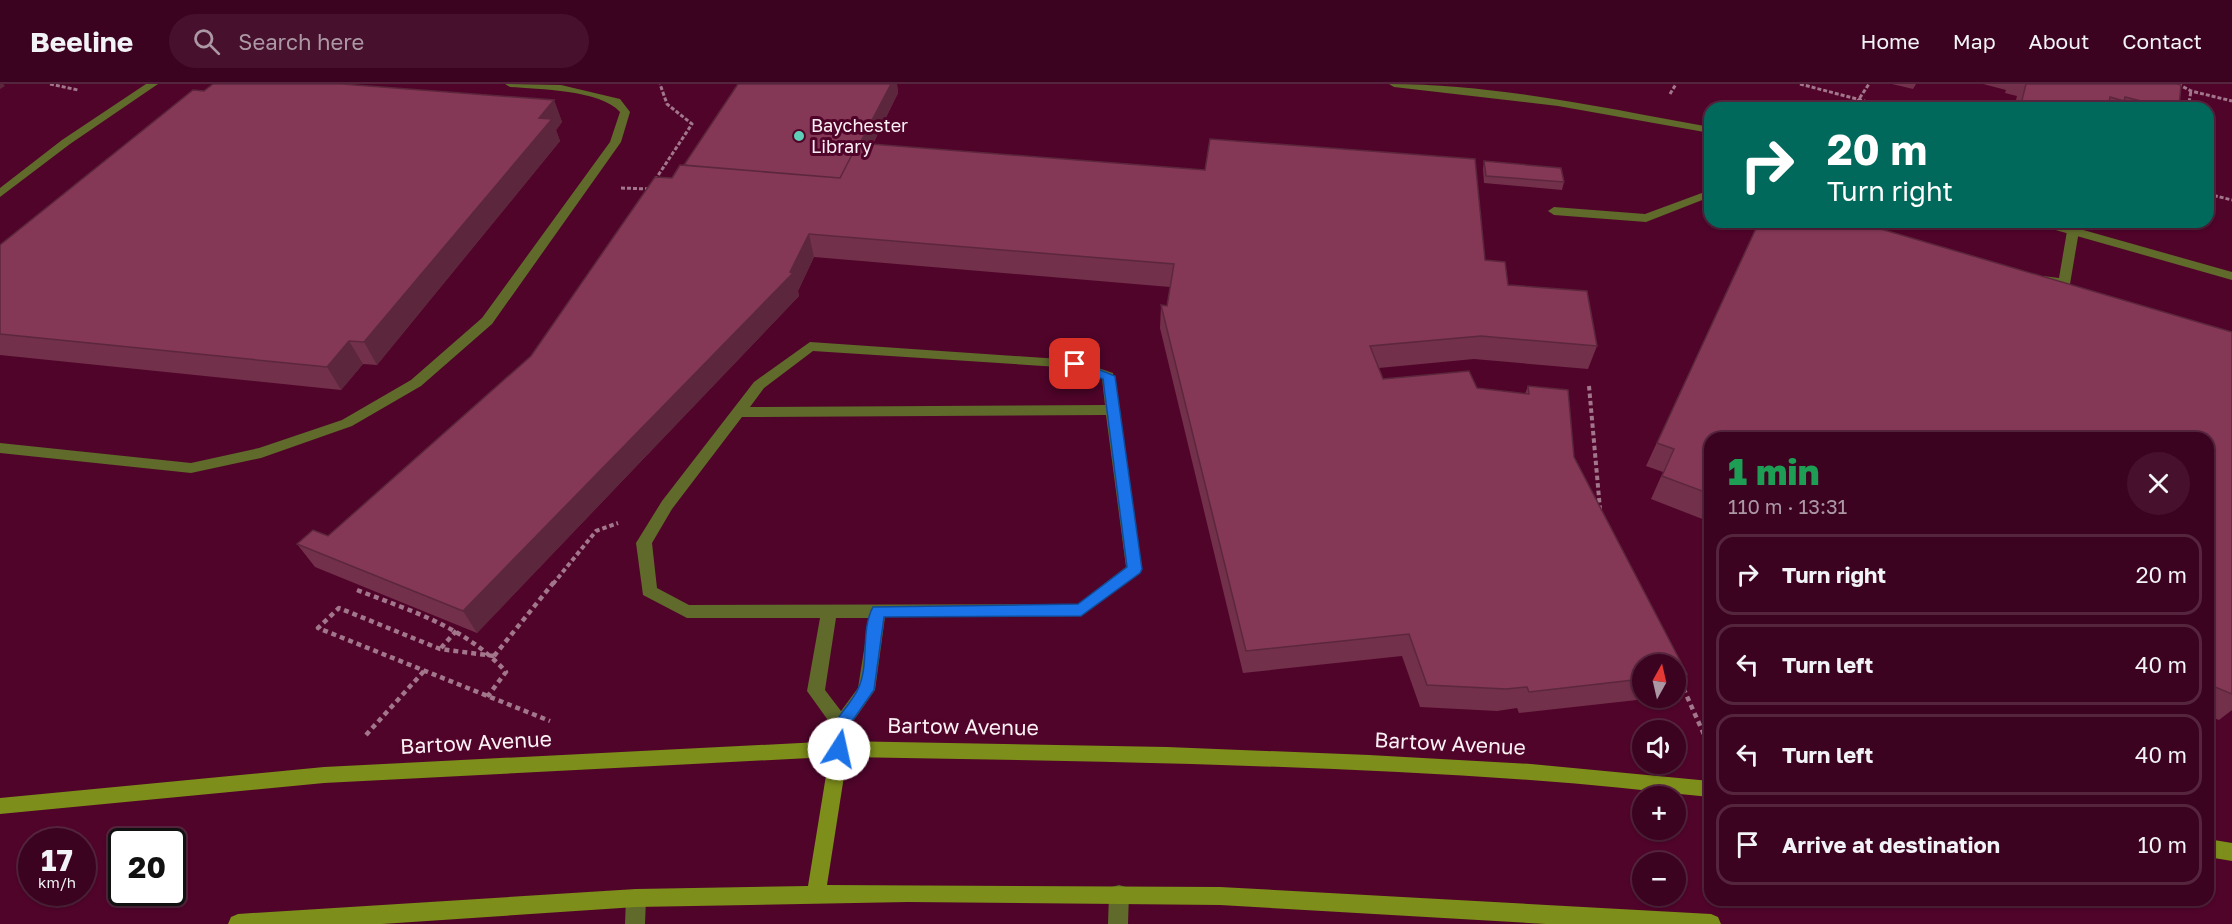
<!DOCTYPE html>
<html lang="en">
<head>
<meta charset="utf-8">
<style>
	:root { --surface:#3c0320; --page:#47112d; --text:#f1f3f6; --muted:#ac98a5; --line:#55253e }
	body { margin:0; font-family:"Golos Text",sans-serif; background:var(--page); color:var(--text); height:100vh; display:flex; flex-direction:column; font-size:22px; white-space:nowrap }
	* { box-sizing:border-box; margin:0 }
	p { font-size:20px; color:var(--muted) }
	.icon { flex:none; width:33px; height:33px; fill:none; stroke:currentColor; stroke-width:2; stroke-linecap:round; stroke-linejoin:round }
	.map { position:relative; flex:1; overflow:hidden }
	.sheet { position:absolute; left:1704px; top:348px; width:510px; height:474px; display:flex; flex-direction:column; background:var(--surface); border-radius:18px; box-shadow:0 2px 4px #0004,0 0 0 2px var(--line) }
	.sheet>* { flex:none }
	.hud { position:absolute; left:1704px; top:18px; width:510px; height:126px; border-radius:18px; box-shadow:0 2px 4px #0004,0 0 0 2px var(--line); background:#00695c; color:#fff; overflow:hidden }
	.needle { width:39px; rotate:8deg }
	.tools { position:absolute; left:1632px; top:570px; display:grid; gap:12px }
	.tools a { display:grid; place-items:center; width:54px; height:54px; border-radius:50%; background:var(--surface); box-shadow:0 2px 4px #0004,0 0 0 2px var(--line); font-size:30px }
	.speed { position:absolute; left:18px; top:744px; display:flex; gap:12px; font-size:30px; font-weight:700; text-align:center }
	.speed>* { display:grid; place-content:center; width:78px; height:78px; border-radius:50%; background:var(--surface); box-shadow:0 2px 4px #0004,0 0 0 2px var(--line); line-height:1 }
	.speed small { font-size:15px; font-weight:400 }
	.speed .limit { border:3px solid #111; border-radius:9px; background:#fff; color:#111 }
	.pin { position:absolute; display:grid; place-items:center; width:51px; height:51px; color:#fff; margin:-26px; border-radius:12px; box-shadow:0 3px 9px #0006 }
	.me { position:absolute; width:66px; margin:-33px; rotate:10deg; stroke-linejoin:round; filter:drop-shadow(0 0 4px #0008) }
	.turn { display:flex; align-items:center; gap:21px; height:126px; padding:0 24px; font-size:27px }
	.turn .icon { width:78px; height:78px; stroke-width:2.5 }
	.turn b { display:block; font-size:42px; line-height:51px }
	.round { display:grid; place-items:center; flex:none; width:63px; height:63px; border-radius:32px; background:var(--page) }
	.overview { display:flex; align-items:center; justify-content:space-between; height:102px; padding:0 24px }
	h1 { font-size:36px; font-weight:800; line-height:45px; color:#1e9e55 }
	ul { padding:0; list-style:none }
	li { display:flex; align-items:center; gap:18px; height:81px; margin:0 12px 9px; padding:0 12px; border:3px solid var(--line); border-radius:18px }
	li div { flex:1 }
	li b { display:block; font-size:22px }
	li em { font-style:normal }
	header { display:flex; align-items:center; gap:36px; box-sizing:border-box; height:84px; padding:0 30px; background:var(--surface); border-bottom:2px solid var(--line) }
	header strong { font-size:28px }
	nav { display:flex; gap:33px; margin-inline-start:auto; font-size:21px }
	.search { width:420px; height:54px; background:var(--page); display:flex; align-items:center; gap:15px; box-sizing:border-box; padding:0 21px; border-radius:33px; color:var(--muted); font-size:22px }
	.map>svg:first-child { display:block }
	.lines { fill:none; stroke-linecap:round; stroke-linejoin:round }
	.path-far2 { stroke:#a2768b; stroke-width:3; stroke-dasharray:4 2; stroke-linecap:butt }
	.path-far1 { stroke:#a2768b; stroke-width:4; stroke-dasharray:4.5 3; stroke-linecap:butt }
	.path { stroke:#a2768b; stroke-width:4.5; stroke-dasharray:5 4; stroke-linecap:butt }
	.service { fill:#5f6a2b; fill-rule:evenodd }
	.minor { fill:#5f6a2b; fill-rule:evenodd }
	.secondary { fill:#7d8e1a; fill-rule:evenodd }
	.wall { fill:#72304a }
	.shaded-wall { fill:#5c273c }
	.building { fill:#843856; stroke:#5c273c; stroke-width:1.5 }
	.route { fill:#1a73e8; stroke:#114b97; stroke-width:1.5 }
	.poi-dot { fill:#5eceb7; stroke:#50042a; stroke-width:2 }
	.labels { text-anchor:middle; stroke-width:6; stroke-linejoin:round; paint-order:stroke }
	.far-poi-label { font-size:18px; fill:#fbf1f4; stroke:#50042a; text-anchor:start }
	.street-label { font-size:21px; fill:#fbf1f4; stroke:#50042a }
</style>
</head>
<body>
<header>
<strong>Beeline</strong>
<div class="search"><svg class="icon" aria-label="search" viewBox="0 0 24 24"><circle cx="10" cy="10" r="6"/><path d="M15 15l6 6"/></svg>Search here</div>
<nav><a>Home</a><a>Map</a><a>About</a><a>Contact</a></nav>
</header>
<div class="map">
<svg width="2232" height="840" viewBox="0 0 2232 840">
	<rect width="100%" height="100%" fill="#50042a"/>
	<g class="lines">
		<path class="path-far2" d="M50,0L78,6
			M1800,0L1891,24
			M2178,0L2191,7L2232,17
			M1670,10L1676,0
			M1853,24L1869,0
			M2188,24L2191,7
			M655,96L692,40L667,20L660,0
			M621,104L649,105
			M2208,110L2232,116"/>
		<path class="path-far1" d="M1589,302L1600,425
			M553,500L596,447L618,439"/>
		<path class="path" d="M357,506C411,527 466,543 506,588L487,613
			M441,564L457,546
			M494,572L440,565L339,524L318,544L550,637
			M494,572L554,498
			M1676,588L1707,657H1710
			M366,651L424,587"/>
		<path class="service" d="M505,0L561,1L620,15L630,28L621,58L492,240L421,302L352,342L261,374L191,389L0,369V359L191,379L259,364L342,336L411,296L482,234L610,58L620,28C601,6 538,5 510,3Z
			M1710,106V113L1646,138L1554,131L1548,127L1554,123L1645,130Z
			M2073,143L2079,147L2070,200L2064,204L2043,198V192L2059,194L2067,147Z
			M810,258L1075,276L1113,289L1142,485L1140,489L1081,532L885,533L875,606L847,646L841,649L835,646L807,607L820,534H687L643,511L636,459L662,417L754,298ZM813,267L1074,284L1102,295L1105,321L750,323L764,304ZM1106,331L1126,483L1078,520L689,521L657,504L652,459L672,425L742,333ZM836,534H869L858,604L841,627L825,606Z
			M1119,801L1126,803L1129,810L1128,840H1108L1109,810L1112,803Z
			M636,805L643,807L646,814L645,840H625L626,814L629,807Z"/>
		<path class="minor" d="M146,0H158L70,60L0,113V104L62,56Z
			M1389,0C1496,0 1604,24 1710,43V49L1558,22L1394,3Z
			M2036,138H2055L2232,188V196L2038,141Z"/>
		<path class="secondary" d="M839,657L1167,663L1369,671L1531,680L1710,697V713C1650,707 1590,700 1530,696C1302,680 1074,677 847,673L827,801L1220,803L1711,830L1718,833L1721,840H1546L1220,821L908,818L636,823L382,840H228L231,833L238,830L636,805L808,802L829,673L324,699L0,730V714L324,683Z
			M2208,755L2232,759V777L2208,773Z"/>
	</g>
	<path class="wall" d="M738,0H897L898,9L873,60L1485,176L1508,201L1597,262L1588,285L1474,275L1379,284L1383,295L1477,304L1525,310L1528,302L1574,373L1687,590L1676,609V580H1642V614H1655L1519,629L1517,624L1497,627L1420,623L1402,572L1243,589L1160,244L1161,221L1167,222L1170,203L814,173L798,207L799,212L477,549L315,483L297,460L328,452L531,272L672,94L684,81Z
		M1892,0H1916L1913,5Z
		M1983,0H2177L2179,24H2014L2017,12L2005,9L2006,6Z
		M204,7L554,16L562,38L556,46L560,57L377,281L363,280L341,306L0,271V161Z
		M1484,77L1564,98L1562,106L1484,99L1483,85Z
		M1759,138L2232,248V626L2219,636L2208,632V354H1710V438L1651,415L1663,388L1646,382Z"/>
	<path class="shaded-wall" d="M0,0H3L5,2L0,5Z
		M891,0H897L898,9L844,117L840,98Z
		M554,16L562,38L556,46L560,57L377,281L364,258L539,34Z
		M809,150L814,173L798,207L799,212L477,549L463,527L790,188Z
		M349,257L363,280L341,306L327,283Z"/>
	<path class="building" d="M213,0H342L554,16L539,34L552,35L364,258L349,257L327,283L0,250V161L193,6L204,7Z
		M738,0H891L860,59H858L840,94L684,81Z
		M2026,0H2177L2181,1L2179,24H2169L2125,13L2124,17L2110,13L2108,24H2020Z
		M1210,55L1475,75L1485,176L1505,178L1508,201L1587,207L1597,262L1481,252L1370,262L1383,295L1469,287L1477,304L1529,310L1528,302L1568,306L1574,373L1687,590L1676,591V580H1642V595L1529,608L1527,603L1506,605L1427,601L1409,550L1246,567L1161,221L1167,222L1174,180L809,150L790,188L793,189L463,527L297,460L313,446L328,452L531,272L655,93L672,94L680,81L840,94L858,59L1205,86Z
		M1484,77L1561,84L1564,98L1486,92Z
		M1759,138H1857L2232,248V610L2208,600V354H1710V410L1662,392L1674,365L1657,359Z"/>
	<path class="route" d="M1075,276L1115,292L1142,485L1140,489L1081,532L884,533L874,606L848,643L845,670H833C820,643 849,626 858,605C870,580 860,547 873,523L1078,520L1127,483L1103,295L1071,283V277Z"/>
	<circle class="poi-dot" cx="799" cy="52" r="6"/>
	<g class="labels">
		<g class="far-poi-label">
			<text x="811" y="48">Baychester<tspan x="811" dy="21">Library</tspan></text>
		</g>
		<g class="street-label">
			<text transform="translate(963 643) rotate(1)" y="7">Bartow Avenue</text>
			<text transform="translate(476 659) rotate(-3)" y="7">Bartow Avenue</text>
			<text transform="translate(1450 660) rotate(3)" y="7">Bartow Avenue</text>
		</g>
	</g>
</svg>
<div class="tools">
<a><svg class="needle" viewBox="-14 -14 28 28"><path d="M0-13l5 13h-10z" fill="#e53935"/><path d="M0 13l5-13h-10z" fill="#ac98a5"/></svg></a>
<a><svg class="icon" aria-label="sound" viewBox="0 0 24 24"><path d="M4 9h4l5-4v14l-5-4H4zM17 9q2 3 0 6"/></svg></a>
<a>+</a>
<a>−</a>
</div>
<div class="speed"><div>17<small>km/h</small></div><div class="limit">20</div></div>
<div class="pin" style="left:1075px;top:280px;background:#d93025"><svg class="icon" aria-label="arrive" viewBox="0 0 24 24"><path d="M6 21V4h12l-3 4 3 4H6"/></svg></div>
<svg class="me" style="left:839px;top:665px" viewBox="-20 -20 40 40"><circle r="19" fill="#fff"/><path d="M0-13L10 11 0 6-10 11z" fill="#1a73e8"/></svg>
<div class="hud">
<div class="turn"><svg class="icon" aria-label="right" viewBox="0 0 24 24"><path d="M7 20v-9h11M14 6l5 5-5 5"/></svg><div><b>20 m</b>Turn right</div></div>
</div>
<section class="sheet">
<div class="overview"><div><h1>1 min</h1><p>110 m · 13:31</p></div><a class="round"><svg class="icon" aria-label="close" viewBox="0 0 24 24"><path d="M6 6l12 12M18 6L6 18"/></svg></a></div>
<ul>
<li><svg class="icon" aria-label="right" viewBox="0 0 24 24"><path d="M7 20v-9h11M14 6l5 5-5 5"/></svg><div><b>Turn right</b></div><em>20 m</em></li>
<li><svg class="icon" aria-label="left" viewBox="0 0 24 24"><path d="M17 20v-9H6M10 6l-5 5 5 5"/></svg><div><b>Turn left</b></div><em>40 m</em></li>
<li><svg class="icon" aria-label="left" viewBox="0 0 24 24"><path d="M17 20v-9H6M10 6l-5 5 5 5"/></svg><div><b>Turn left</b></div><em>40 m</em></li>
<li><svg class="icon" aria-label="arrive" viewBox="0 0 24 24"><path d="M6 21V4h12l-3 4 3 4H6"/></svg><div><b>Arrive at destination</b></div><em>10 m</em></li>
</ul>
</section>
</div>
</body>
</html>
